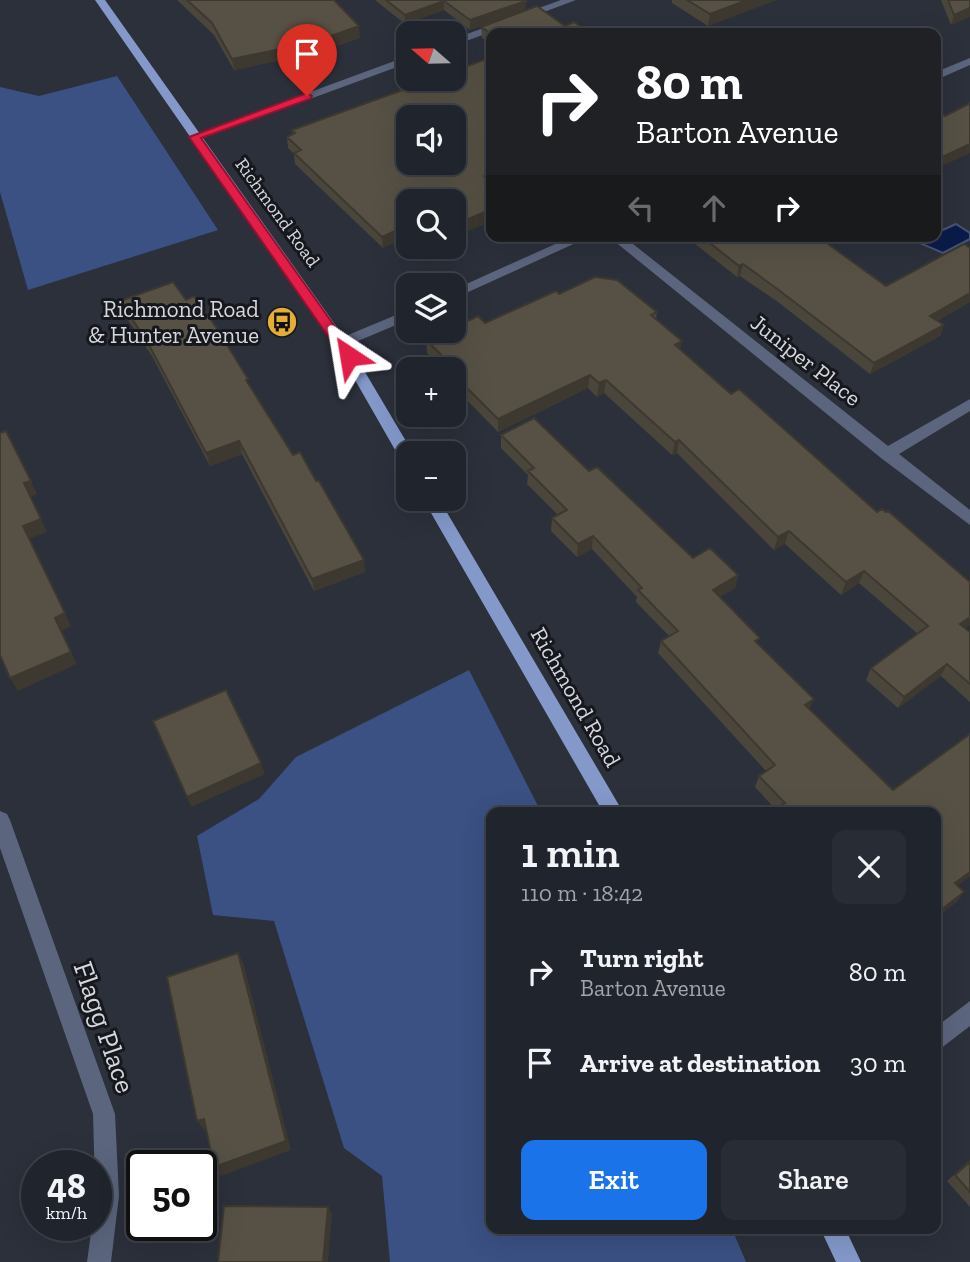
<!DOCTYPE html>
<html lang="en">
<head>
<meta charset="utf-8">
<style>
	:root { --surface:#20242c; --page:#282c34; --text:#f1f3f6; --muted:#a2a4a9; --line:#3d4148; --accent:#1a73e8 }
	body { margin:0; font-family:"Zilla Slab",serif; background:var(--page); color:var(--text); height:100vh; display:flex; flex-direction:column; font-size:26px; white-space:nowrap }
	* { box-sizing:border-box; margin:0 }
	p { font-size:23px; color:var(--muted) }
	.icon { flex:none; width:38px; height:38px; fill:none; stroke:currentColor; stroke-width:2; stroke-linecap:round; stroke-linejoin:round }
	.map { position:relative; flex:1; overflow:hidden }
	.side { position:absolute; left:486px; top:807px; width:455px; height:427px; display:flex; flex-direction:column; background:var(--surface); border-radius:14px; box-shadow:0 7px 28px #0002,0 0 0 2px var(--line) }
	.side>* { flex:none }
	.top-card { position:absolute; left:486px; top:28px; width:455px; height:214px; border-radius:14px; box-shadow:0 7px 28px #0002,0 0 0 2px var(--line); background:#202124; color:#fff; overflow:hidden }
	.needle { width:46px; rotate:290deg }
	.buttons { position:absolute; left:396px; top:21px; display:grid; gap:14px }
	.buttons a { display:grid; place-items:center; width:70px; height:70px; border-radius:14px; background:var(--surface); box-shadow:0 7px 28px #0002,0 0 0 2px var(--line); font-size:35px }
	.speed { position:absolute; left:21px; top:1150px; display:flex; gap:14px; font-size:35px; font-weight:700; text-align:center }
	.speed>* { display:grid; place-content:center; width:91px; height:91px; border-radius:50%; background:var(--surface); box-shadow:0 7px 28px #0002,0 0 0 2px var(--line); line-height:1 }
	.speed small { font-size:18px; font-weight:400 }
	.speed .limit { border:4px solid #111; border-radius:10px; background:#fff; color:#111 }
	.pin { position:absolute; display:grid; place-items:center; width:60px; height:60px; color:#fff; margin:-72px -30px; border-radius:50% 50% 50% 0; rotate:-45deg; box-shadow:0 0 7px #0007 }
	.pin .icon { rotate:45deg }
	.me { position:absolute; width:77px; margin:-38px; rotate:327deg; stroke-linejoin:round; filter:drop-shadow(0 0 5px #0008) }
	.turn { display:flex; align-items:center; gap:24px; height:147px; padding:0 35px; font-size:32px }
	.turn .icon { width:91px; height:91px; stroke-width:2.5 }
	.turn b { display:block; font-size:49px; line-height:60px }
	.lanes { display:flex; align-items:center; height:66px; padding:0 35px; background:#0003; justify-content:center; gap:35px; direction:ltr }
	.lanes .off { opacity:.35 }
	.round { display:grid; place-items:center; flex:none; width:74px; height:74px; border-radius:14px; background:var(--page) }
	.head { display:flex; align-items:center; justify-content:space-between; height:119px; padding:0 35px }
	h1 { font-size:42px; font-weight:600; line-height:52px }
	.primary-button { display:flex; gap:14px; margin-top:auto; padding:14px 35px }
	.primary-button a { flex:1; height:80px; border-radius:14px; background:var(--accent); color:#fff; font-size:28px; font-weight:600; line-height:80px; text-align:center }
	.primary-button a+a { background:var(--page); color:var(--text) }
	ul { padding:0; list-style:none }
	li { display:flex; align-items:center; gap:21px; height:91px; padding:0 35px }
	li div { flex:1 }
	li b { display:block; font-size:26px }
	li em { font-style:normal }
	.map>svg:first-child { display:block }
	.green { fill:#3b5083 }
	.water { fill:#0b1b49; stroke:#475376; stroke-width:2 }
	.lines { fill:none; stroke-linecap:round; stroke-linejoin:round }
	.minor { fill:#5b657d; fill-rule:evenodd }
	.major { fill:#8499ca; fill-rule:evenodd }
	.wall { fill:#4b463b }
	.shaded-wall { fill:#3d3930 }
	.building { fill:#575145; stroke:#3d3930; stroke-width:2; fill-rule:evenodd }
	.route { fill:#e11d48; stroke:#92132f; stroke-width:2 }
	.labels { text-anchor:middle; stroke-width:6; stroke-linejoin:round; paint-order:stroke }
	.far-street-label { font-size:19px; fill:#d4d7de; stroke:#16181d }
	.poi-label { font-size:23px; fill:#d4d7de; stroke:#16181d; text-anchor:end }
	.street-label { font-size:23px; fill:#d4d7de; stroke:#16181d }
	.near-street-label { font-size:28px; fill:#d4d7de; stroke:#16181d }
</style>
</head>
<body>
<div class="map">
<svg width="970" height="1262" viewBox="0 0 970 1262">
	<rect width="100%" height="100%" fill="#2b303b"/>
	<path class="green" d="M117,76L218,230L28,290L0,192V87L39,96Z
		M469,670L541,812H492V1228L732,1229L746,1262H390L382,1176L344,1148L274,921L213,915L197,836L259,799L296,757Z"/>
	<path class="water" d="M956,224L970,233V239L943,253L922,244L926,242L923,240L936,236V233Z"/>
	<g class="lines">
		<path class="minor" d="M561,0H576L453,46V39Z
			M408,56V63L198,140L188,137Z
			M970,58V65L936,80V72Z
			M573,236H591L453,299V290Z
			M608,236H623L888,446L970,399V411L899,454L970,510V525L881,458Z
			M408,310V320L346,346L341,348L334,343L336,340Z
			M0,811L7,814L10,820L115,1114L119,1196L111,1262H87L92,1225H96L93,1114L0,848Z
			M970,1001V1026L936,1052V1027Z"/>
		<path class="major" d="M95,0H105L346,340L413,453H408V464L402,462L335,345Z
			M423,499H439L623,812H603Z
			M820,1228H845L861,1262H836Z"/>
	</g>
	<path class="wall" d="M177,0H334L360,38L315,53L234,70L214,35Z
		M375,0H525V10L470,30L444,10L405,24Z
		M672,0H776L708,26L672,3Z
		M941,0H970L951,25Z
		M565,26L492,33V46L482,38L481,27Z
		M492,57V178L461,234L453,227V201L383,248L295,164L294,154L288,148L287,137L292,135V130Z
		M685,236H817L886,286L970,248V302L937,321L944,325L940,336L870,374L778,302L740,276L737,277Z
		M559,294L657,312L656,319L680,350L731,394L877,512L970,582V625L965,628L970,632V702L941,676L898,708L866,680L871,668L918,634L859,583L841,595L785,544L774,550L677,453L672,455L604,393L597,397L588,388L498,432L456,389V381L453,379V369H443L427,353L426,340L485,323Z
		M120,301L250,387L365,572L314,591L242,454L210,466L152,356L124,314Z
		M501,435L589,471L693,558L738,575L735,588L719,597L810,710L893,790L970,734V876L957,885V902L936,812H777V811L755,787L759,776L766,771L658,653L661,641L669,636L636,602L637,597L592,549L577,557L551,531L552,518L558,515L527,484L528,475L501,448Z
		M970,1160V1207L947,1181Z"/>
	<path class="shaded-wall" d="M747,0H776L708,26L710,14Z
		M444,1V10L405,24V15Z
		M526,1L525,10L470,30V20Z
		M970,8V17L951,25L954,15Z
		M359,26L360,38L315,53L234,70L232,59Z
		M970,144V153L936,169V160Z
		M492,167V178L484,188V176Z
		M492,209V221L461,234V222Z
		M408,225V237L383,248L382,237Z
		M743,264L740,276L737,277L739,266Z
		M970,293V302L926,327L930,316Z
		M944,325L940,336L870,374L874,363Z
		M682,341L680,354L675,345Z
		M590,375L588,388L498,432V419Z
		M606,380L604,393L597,397L599,383Z
		M679,440L677,453L672,455L675,442Z
		M239,441L242,454L210,466L206,453Z
		M31,481L37,494L30,497L24,483Z
		M41,519L47,532L29,539L23,526Z
		M789,531L785,544L774,550L778,537Z
		M593,536L592,549L577,557L578,544Z
		M364,560L365,572L314,591L312,579Z
		M864,571L859,583L841,595L846,582Z
		M738,575L735,588L710,603L713,590Z
		M65,613L71,626L61,631L77,664L18,691L10,678L55,618Z
		M970,617V625L954,636L960,624Z
		M947,664L941,676L898,708L904,697Z
		M814,699L809,710L805,705Z
		M261,763L265,774L191,807L187,797Z
		M970,872V876L948,893L955,883Z
		M964,892L957,902L936,918V914Z
		M238,953L244,965L291,1150L221,1176L214,1167Z
		M204,1119L211,1128L204,1130L197,1121Z
		M328,1207L332,1214L328,1262H323Z"/>
	<path class="building" d="M187,0H334L359,26L314,42L232,59L212,23Z
		M386,0H525L526,1L470,20L444,1L405,15Z
		M687,0H747L710,14Z
		M948,0H970V8L954,15Z
		M537,6L565,26L574,22L590,33H492V34L481,27Z
		M492,57V167L484,176L492,182V209L461,222L453,216V201H408V225L382,237L294,153L301,150L287,137L295,133L292,130L433,79H453V71ZM408,117H453V163H408Z
		M970,103V144L936,160V113L939,112L945,116Z
		M701,236H817L886,286L964,244L970,248V293L930,316L944,325L874,363L780,291L743,264L739,266Z
		M595,277L617,280L657,312L651,315L682,341L675,345L731,394L739,389L877,512L882,509L886,512L888,511L970,582V617L960,624L970,632V684L947,664L904,697L871,668L928,626L864,571L846,582L789,531L778,537L679,440L675,442L606,380L599,383L590,375L498,419L455,376L461,374L426,340L447,331H453V328L478,316L485,323L556,291L559,294Z
		M173,282L186,300L194,296L216,327L248,379L246,380L293,455L300,452L316,481H319L364,560L312,579L239,441L206,453L148,343L120,301Z
		M534,418L589,471L597,467L693,558L710,548L738,575L713,590L760,638L755,641L814,699L805,705L893,790L970,734V872L955,883L964,892L936,914V812H783L779,807L785,803L759,776L775,765L661,641L678,631L638,590L642,588L593,536L578,544L552,518L567,510L528,471L534,468L501,435Z
		M6,431L31,481L24,483L41,519L23,526L65,613L55,618L71,652L10,678L0,655V433Z
		M226,690L261,763L187,797L153,721Z
		M238,953L286,1141L214,1167L204,1119L197,1121L167,977Z
		M970,1162V1192L955,1175Z
		M224,1206L328,1207L323,1262H218Z"/>
	<path class="route" d="M307,93L312,96L310,99L201,138L353,352V359H344L189,137Z"/>
	<defs>
		<g id="bus-disc" transform="scale(1.575)"><circle r="9.5" fill="#e3ae35" stroke="#16181d"/><path d="M-5-6H5V4H4V6H2V4H-2V6H-4V4H-5ZM-3.5-4V0h7V-4ZM-3.5 1.2v1.5H-2V1.2ZM2 1.2v1.5H3.5V1.2Z" fill="#111"/></g>
	</defs>
	<g fill-rule="evenodd">
		<use href="#bus-disc" x="282" y="322"/>
	</g>
	<g class="labels">
		<g class="far-street-label">
			<text transform="translate(278 212) rotate(54)" y="7">Richmond Road</text>
		</g>
		<g class="poi-label">
			<text x="259" y="317">Richmond Road<tspan x="259" dy="26">&amp; Hunter Avenue</tspan></text>
		</g>
		<g class="street-label">
			<text transform="translate(806 360) rotate(38)" y="8">Juniper Place</text>
			<text transform="translate(576 697) rotate(60)" y="8">Richmond Road</text>
		</g>
		<g class="near-street-label">
			<text transform="translate(105 1027) rotate(71)" y="10">Flagg Place</text>
		</g>
	</g>
</svg>
<div class="buttons">
<a><svg class="needle" viewBox="-14 -14 28 28"><path d="M0-13l5 13h-10z" fill="#e53935"/><path d="M0 13l5-13h-10z" fill="#a2a4a9"/></svg></a>
<a><svg class="icon" aria-label="sound" viewBox="0 0 24 24"><path d="M4 9h4l5-4v14l-5-4H4zM17 9q2 3 0 6"/></svg></a>
<a><svg class="icon" aria-label="search" viewBox="0 0 24 24"><circle cx="10" cy="10" r="6"/><path d="M15 15l6 6"/></svg></a>
<a><svg class="icon" aria-label="layers" viewBox="0 0 24 24"><path d="M12 4l9 5-9 5-9-5zM3 14l9 5 9-5"/></svg></a>
<a>+</a>
<a>−</a>
</div>
<div class="speed"><div>48<small>km/h</small></div><div class="limit">50</div></div>
<div class="pin" style="left:307px;top:96px;background:#d93025"><svg class="icon" aria-label="arrive" viewBox="0 0 24 24"><path d="M6 21V4h12l-3 4 3 4H6"/></svg></div>
<svg class="me" style="left:349px;top:356px" viewBox="-20 -20 40 40"><path d="M0-17L14 15 0 8-14 15z" fill="#e11d48" stroke="#fff" stroke-width="4"/></svg>
<div class="top-card">
<div class="turn"><svg class="icon" aria-label="right" viewBox="0 0 24 24"><path d="M7 20v-9h11M14 6l5 5-5 5"/></svg><div><b>80 m</b>Barton Avenue</div></div>
<div class="lanes"><svg class="icon off" aria-label="left" viewBox="0 0 24 24"><path d="M17 20v-9H6M10 6l-5 5 5 5"/></svg><svg class="icon off" aria-label="ahead" viewBox="0 0 24 24"><path d="M12 20V5M6 11l6-6 6 6"/></svg><svg class="icon" aria-label="right" viewBox="0 0 24 24"><path d="M7 20v-9h11M14 6l5 5-5 5"/></svg></div>
</div>
<section class="side">
<div class="head"><div><h1>1 min</h1><p>110 m · 18:42</p></div><a class="round"><svg class="icon" aria-label="close" viewBox="0 0 24 24"><path d="M6 6l12 12M18 6L6 18"/></svg></a></div>
<ul>
<li><svg class="icon" aria-label="right" viewBox="0 0 24 24"><path d="M7 20v-9h11M14 6l5 5-5 5"/></svg><div><b>Turn right</b><p>Barton Avenue</p></div><em>80 m</em></li>
<li><svg class="icon" aria-label="arrive" viewBox="0 0 24 24"><path d="M6 21V4h12l-3 4 3 4H6"/></svg><div><b>Arrive at destination</b></div><em>30 m</em></li>
</ul>
<div class="primary-button"><a>Exit</a><a>Share</a></div>
</section>
</div>
</body>
</html>
